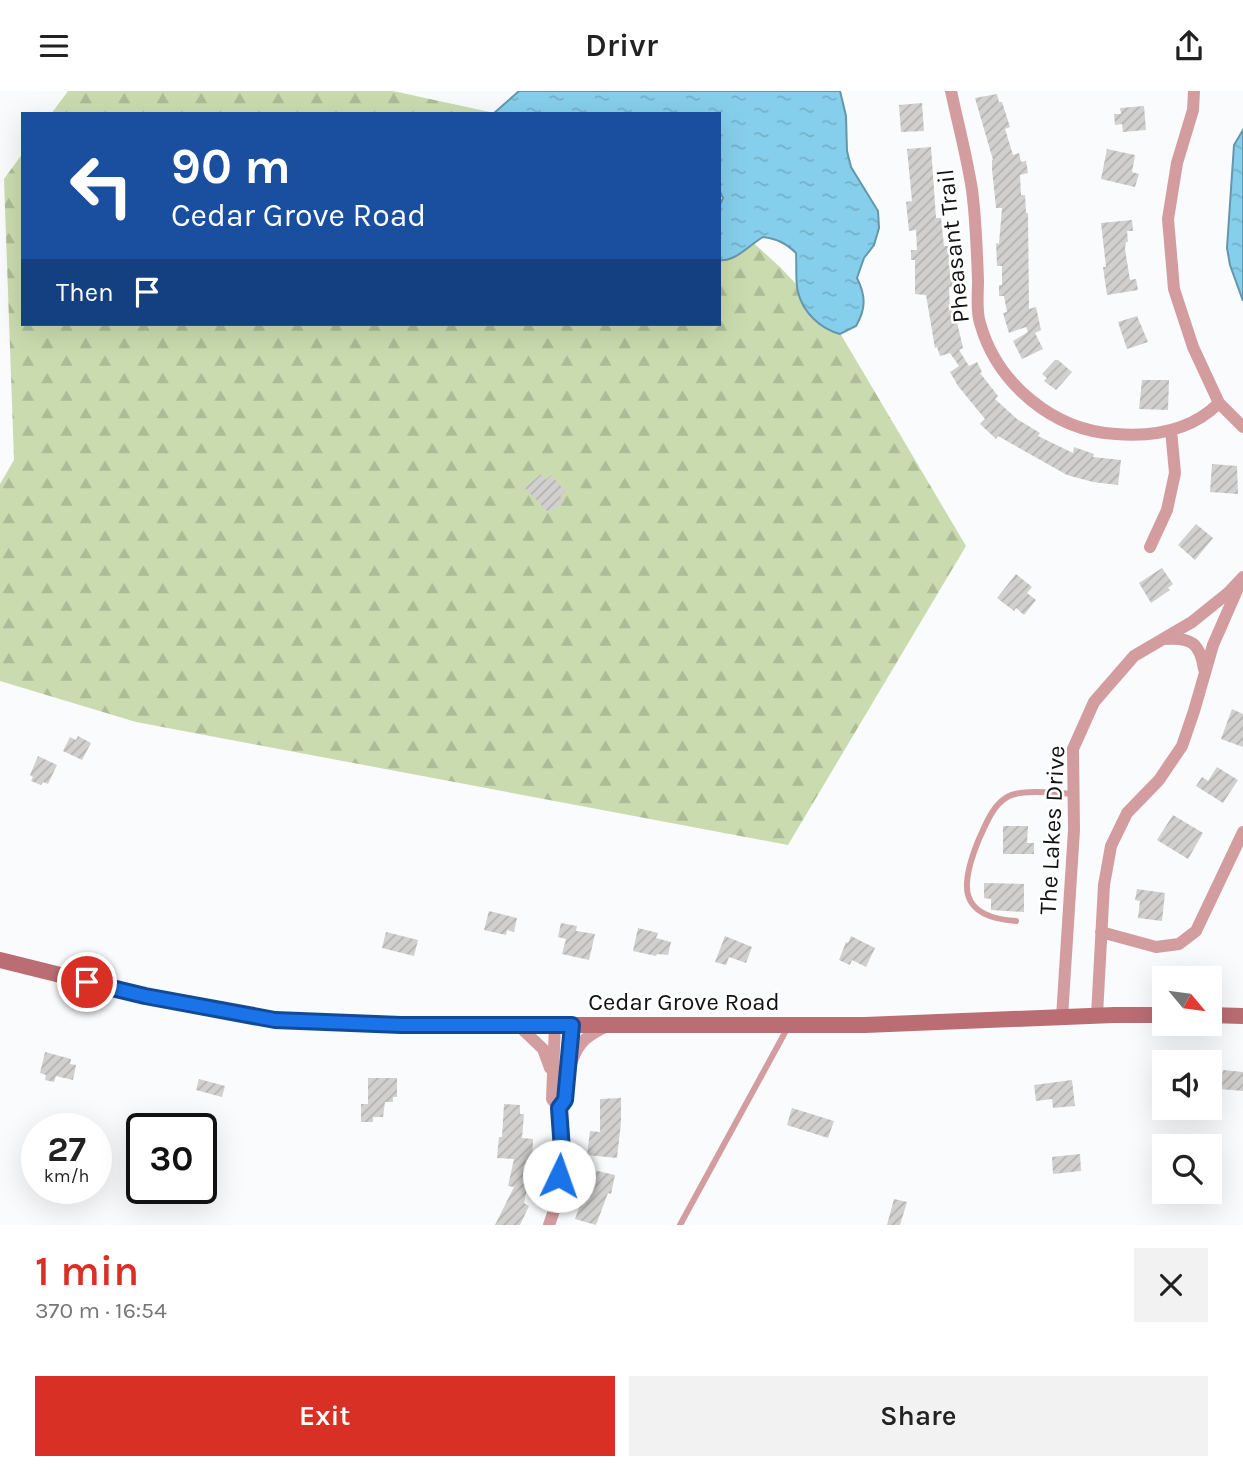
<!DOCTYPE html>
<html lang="en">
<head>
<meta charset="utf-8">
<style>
	:root { --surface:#fff; --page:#f2f2f2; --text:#222; --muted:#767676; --accent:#d93025 }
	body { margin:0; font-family:Karla,sans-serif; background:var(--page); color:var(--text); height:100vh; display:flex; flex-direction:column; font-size:26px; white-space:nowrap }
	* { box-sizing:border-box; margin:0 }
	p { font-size:23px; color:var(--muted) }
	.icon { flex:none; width:38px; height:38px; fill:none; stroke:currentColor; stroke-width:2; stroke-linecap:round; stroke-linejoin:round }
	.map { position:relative; height:1134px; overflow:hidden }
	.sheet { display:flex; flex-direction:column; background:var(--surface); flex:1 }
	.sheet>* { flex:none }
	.top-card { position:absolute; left:21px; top:21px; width:700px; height:214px; border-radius:0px; box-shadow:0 7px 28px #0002; background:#1a4fa0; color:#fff; overflow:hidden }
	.needle { width:46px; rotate:119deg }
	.tools { position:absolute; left:1152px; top:875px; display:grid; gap:14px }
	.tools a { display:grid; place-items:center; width:70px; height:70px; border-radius:0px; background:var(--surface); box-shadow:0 7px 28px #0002; font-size:35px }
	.speed { position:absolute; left:21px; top:1022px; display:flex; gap:14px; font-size:35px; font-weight:700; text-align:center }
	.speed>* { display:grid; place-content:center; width:91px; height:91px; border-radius:50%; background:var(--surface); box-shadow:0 7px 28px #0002; line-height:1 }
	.speed small { font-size:18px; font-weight:400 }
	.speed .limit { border:4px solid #111; border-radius:10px; background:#fff; color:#111 }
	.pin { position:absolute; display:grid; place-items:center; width:60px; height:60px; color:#fff; margin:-30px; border:4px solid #fff; border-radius:50%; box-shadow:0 2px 7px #0007 }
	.me { position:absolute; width:77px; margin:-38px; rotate:3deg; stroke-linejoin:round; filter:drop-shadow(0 0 5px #0008) }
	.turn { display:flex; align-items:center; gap:24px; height:147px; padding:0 35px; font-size:32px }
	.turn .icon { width:91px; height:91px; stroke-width:2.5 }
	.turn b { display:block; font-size:49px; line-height:60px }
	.then { display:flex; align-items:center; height:66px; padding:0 35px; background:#0003; gap:14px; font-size:26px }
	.round { display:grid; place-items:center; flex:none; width:74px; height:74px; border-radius:0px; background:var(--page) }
	.head { display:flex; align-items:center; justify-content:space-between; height:119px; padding:0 35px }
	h1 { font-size:42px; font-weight:600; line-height:52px; color:var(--accent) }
	.button { display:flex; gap:14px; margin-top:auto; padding:14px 35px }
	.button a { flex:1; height:80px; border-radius:0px; background:var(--accent); color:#fff; font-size:28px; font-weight:600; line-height:80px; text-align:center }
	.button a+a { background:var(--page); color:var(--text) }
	header { display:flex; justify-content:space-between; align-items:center; height:91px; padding:0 35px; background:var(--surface); font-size:32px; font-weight:600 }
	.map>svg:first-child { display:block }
	.forest { fill:url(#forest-firs) }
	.water { fill:url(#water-ripples); stroke:#6397ab; stroke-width:2 }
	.building { fill:url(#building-hatch) }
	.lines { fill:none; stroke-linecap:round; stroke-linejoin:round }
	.lane { stroke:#d39da0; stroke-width:6 }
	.street { stroke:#d39da0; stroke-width:12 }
	.secondary { stroke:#ba6e74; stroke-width:16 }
	.route-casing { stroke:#114b97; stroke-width:18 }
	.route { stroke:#1a73e8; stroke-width:12 }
	.labels { text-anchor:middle; stroke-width:5; stroke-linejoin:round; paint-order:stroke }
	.street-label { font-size:24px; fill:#121313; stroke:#fff }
</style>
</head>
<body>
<header><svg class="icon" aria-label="menu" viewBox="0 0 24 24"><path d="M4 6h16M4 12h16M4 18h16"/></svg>Drivr<svg class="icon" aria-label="share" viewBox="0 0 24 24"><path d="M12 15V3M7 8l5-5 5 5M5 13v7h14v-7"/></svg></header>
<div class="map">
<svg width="1243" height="1134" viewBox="0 0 1243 1134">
	<defs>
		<pattern id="forest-firs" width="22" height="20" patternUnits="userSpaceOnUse" patternTransform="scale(1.75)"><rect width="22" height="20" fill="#cadcaf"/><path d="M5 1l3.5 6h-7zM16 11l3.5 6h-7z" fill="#acbc96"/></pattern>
		<pattern id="water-ripples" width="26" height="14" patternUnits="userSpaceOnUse" patternTransform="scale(1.75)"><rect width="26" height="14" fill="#86cfec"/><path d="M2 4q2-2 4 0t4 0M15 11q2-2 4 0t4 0" fill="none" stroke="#73b1ca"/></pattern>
		<pattern id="building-hatch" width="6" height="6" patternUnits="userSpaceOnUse" patternTransform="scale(1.75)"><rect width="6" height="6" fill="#d1d0cf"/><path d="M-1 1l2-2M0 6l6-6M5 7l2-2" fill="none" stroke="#b2b2b1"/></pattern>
	</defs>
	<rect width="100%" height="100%" fill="#fafbfc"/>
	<path class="forest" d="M68,0H393L499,23H51Z
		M23,62V233H719V116L723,124L781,177L837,237L966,455L788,754L136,631L0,590V393L14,369L4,88Z"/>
	<path class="water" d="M519,0H840L846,25L847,60L851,76L878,120L879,137L874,154L864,167L857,187C866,205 866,218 856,235L840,243C821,238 803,222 798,201C795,190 797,174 796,162C786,152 777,148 763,146C749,154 736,171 719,169V116L723,107L719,99V23H493Z
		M1243,39V210L1230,174L1227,157L1234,54Z"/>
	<path class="building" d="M997,3L999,11H1002L1010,36L1005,38L1013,64L1019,62L1021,71L1026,70L1028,82L1020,84L1021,104H1025L1026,122H1028L1029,218L1036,216L1041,239L1035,242L1043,258L1022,268L1013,250L1028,241L1026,236L1009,242L1003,222L1007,221L1004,205H999V194H1002V175H997L996,152L999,153L1002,117H996L992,78V69H993L975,7Z
		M922,12L924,40L901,41L899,14Z
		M1144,15L1146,39L1123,41L1122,33L1115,34L1114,23H1121L1120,17Z
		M931,56L936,127H941L944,155H948L950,183H953L952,196H949L950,219L954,218L963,257L959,259L969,275L977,271L982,281L980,282L998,305L995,308L1017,328L1040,342L1038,345L1073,362L1074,356L1094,363L1093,366L1121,369L1118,394L1093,391L1067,384L998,345L996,348L980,333L985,328L958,295L950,281L959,275L950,262L940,265L937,256L935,257L926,204L915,203V169H911V159H917L916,139L909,140L906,111L912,110L907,58Z
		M1107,58L1135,64L1132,81L1139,83L1135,96L1101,88Z
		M1132,129L1133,140H1127L1128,151H1126L1125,158L1130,189L1136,188L1138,199L1107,204L1103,176H1106L1101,132Z
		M1137,225L1148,251L1127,258L1118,231Z
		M1055,269H1058L1072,281L1056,299L1044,290L1047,287L1042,283Z
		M1142,289H1169L1168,319L1139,318Z
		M1212,373L1237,375L1238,403L1210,401Z
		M541,383L546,389L551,384L565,400L560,405L564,410L549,422L525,397Z
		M1196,433L1213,447L1195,469L1178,454Z
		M1162,477L1173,493L1168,497L1170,499L1151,512L1139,492Z
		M1016,483L1032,496L1027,502L1036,509L1024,524L1016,517L1014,520L997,507Z
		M1232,618L1243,623V656L1221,648Z
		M78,645L91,652L82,669L63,660L70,646L76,649Z
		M38,665L57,674L48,693L43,691L41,694L31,690L33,686L30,684Z
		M1217,676L1238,689L1223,712L1196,695L1202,686L1208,690Z
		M1173,724L1203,742L1188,768L1157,749Z
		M1003,735H1028L1027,752H1034V763H1003Z
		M984,792L1024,793V821L991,819V808L984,807Z
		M1137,798L1165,802L1162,830L1138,827L1140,810L1135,809Z
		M489,820L517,827L514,841L507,839L506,844L484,839Z
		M561,832L577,835L576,840L595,843L589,869L562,863L566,848L558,846Z
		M638,837L658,842L656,847L671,851L668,864L657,863L656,865L633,860Z
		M386,841L418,849L414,865L382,857Z
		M725,845L752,856L746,872L729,866L726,874L715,871Z
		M851,845L875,857L866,876L852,869L850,874L839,869L846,851L848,852Z
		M45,961L71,968L70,973L76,974L73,989L56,985L54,991L45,989L46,984L40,982Z
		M1223,979L1243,981V1000L1220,998Z
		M368,987H397V1006H393V1011H385L383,1026H373V1031H361V1013H368Z
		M199,988L225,995L222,1006L196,999Z
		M1072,989L1075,1015L1053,1017L1052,1008L1036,1010L1034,994Z
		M621,1007V1031L617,1067L587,1064L590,1040L600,1041V1008Z
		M504,1013L520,1014V1023H524L522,1047L533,1048L532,1070L528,1069L524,1086L529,1087L524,1112L529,1115L520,1134H495L514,1096L508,1095L514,1068L497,1067L499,1046H502Z
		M792,1017L834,1030L828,1047L787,1034Z
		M1080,1063L1081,1080L1053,1083L1052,1066Z
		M589,1078L615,1084L611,1103L608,1102L596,1134L575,1128L586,1097H585Z
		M894,1108L907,1111L900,1134H887Z"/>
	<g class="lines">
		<path class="lane" d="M1016,830C957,826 960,794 979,748C986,733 993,713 1009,705C1025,698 1056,702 1073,703
			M680,1134L788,936"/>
		<path class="street" d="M951,0C958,33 967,66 972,99C976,129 977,160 978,190C978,203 976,220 980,232C997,293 1054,340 1116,343C1154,346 1191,340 1219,312
			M1194,0L1193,19L1177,72L1168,128L1174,198L1193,256L1219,312L1243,336
			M1150,456L1167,419L1175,382L1171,339
			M1165,548C1191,546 1200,552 1204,578
			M1101,841L1156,856L1179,853L1196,840L1243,741
			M1097,924L1104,794L1111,755L1127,722L1159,689L1182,655L1194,620L1213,554L1238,497
			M1062,926L1074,739L1073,658L1094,611L1134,565L1192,531L1228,502L1243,486
			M518,934L543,958L550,977
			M572,970C579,950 588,944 607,935
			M559,1017L565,1009L572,934
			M549,1134L557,1111L562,1059L559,1017L552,1008L555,934"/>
		<path class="secondary" d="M0,869L145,905L275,929L401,934H865L1114,924H1164
			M1209,924L1243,925"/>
	</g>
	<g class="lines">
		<g class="route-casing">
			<path id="route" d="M87,891L145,905L275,929L401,934H572L565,1009L559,1017L562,1059L559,1085"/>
		</g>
		<use href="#route" class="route"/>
	</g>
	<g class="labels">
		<g class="street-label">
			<text transform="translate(953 155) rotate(-96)" y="8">Pheasant Trail</text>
			<text transform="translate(1052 739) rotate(-87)" y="8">The Lakes Drive</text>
			<text x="684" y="919">Cedar Grove Road</text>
		</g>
	</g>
</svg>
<div class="tools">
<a><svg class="needle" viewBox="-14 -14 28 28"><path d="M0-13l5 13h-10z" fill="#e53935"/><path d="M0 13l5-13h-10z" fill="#767676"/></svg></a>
<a><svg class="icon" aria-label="sound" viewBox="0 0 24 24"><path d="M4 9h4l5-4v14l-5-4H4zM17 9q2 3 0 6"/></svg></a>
<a><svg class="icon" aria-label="search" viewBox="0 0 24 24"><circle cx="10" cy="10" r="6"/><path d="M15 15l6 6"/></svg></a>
</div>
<div class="speed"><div>27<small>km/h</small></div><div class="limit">30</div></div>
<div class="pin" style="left:87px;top:891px;background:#d93025"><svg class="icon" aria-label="arrive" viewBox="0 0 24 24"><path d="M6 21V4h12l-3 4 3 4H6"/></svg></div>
<svg class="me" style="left:559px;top:1085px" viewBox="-20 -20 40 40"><circle r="19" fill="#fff"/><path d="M0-13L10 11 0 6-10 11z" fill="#1a73e8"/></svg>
<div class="top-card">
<div class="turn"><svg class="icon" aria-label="left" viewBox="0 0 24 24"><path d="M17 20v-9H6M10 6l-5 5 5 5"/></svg><div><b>90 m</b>Cedar Grove Road</div></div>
<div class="then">Then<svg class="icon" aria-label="arrive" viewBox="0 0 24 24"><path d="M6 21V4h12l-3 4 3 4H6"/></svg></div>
</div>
</div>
<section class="sheet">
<div class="head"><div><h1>1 min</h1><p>370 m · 16:54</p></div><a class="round"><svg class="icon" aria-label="close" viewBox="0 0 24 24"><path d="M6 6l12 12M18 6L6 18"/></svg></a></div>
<div class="button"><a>Exit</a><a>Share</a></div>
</section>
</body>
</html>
